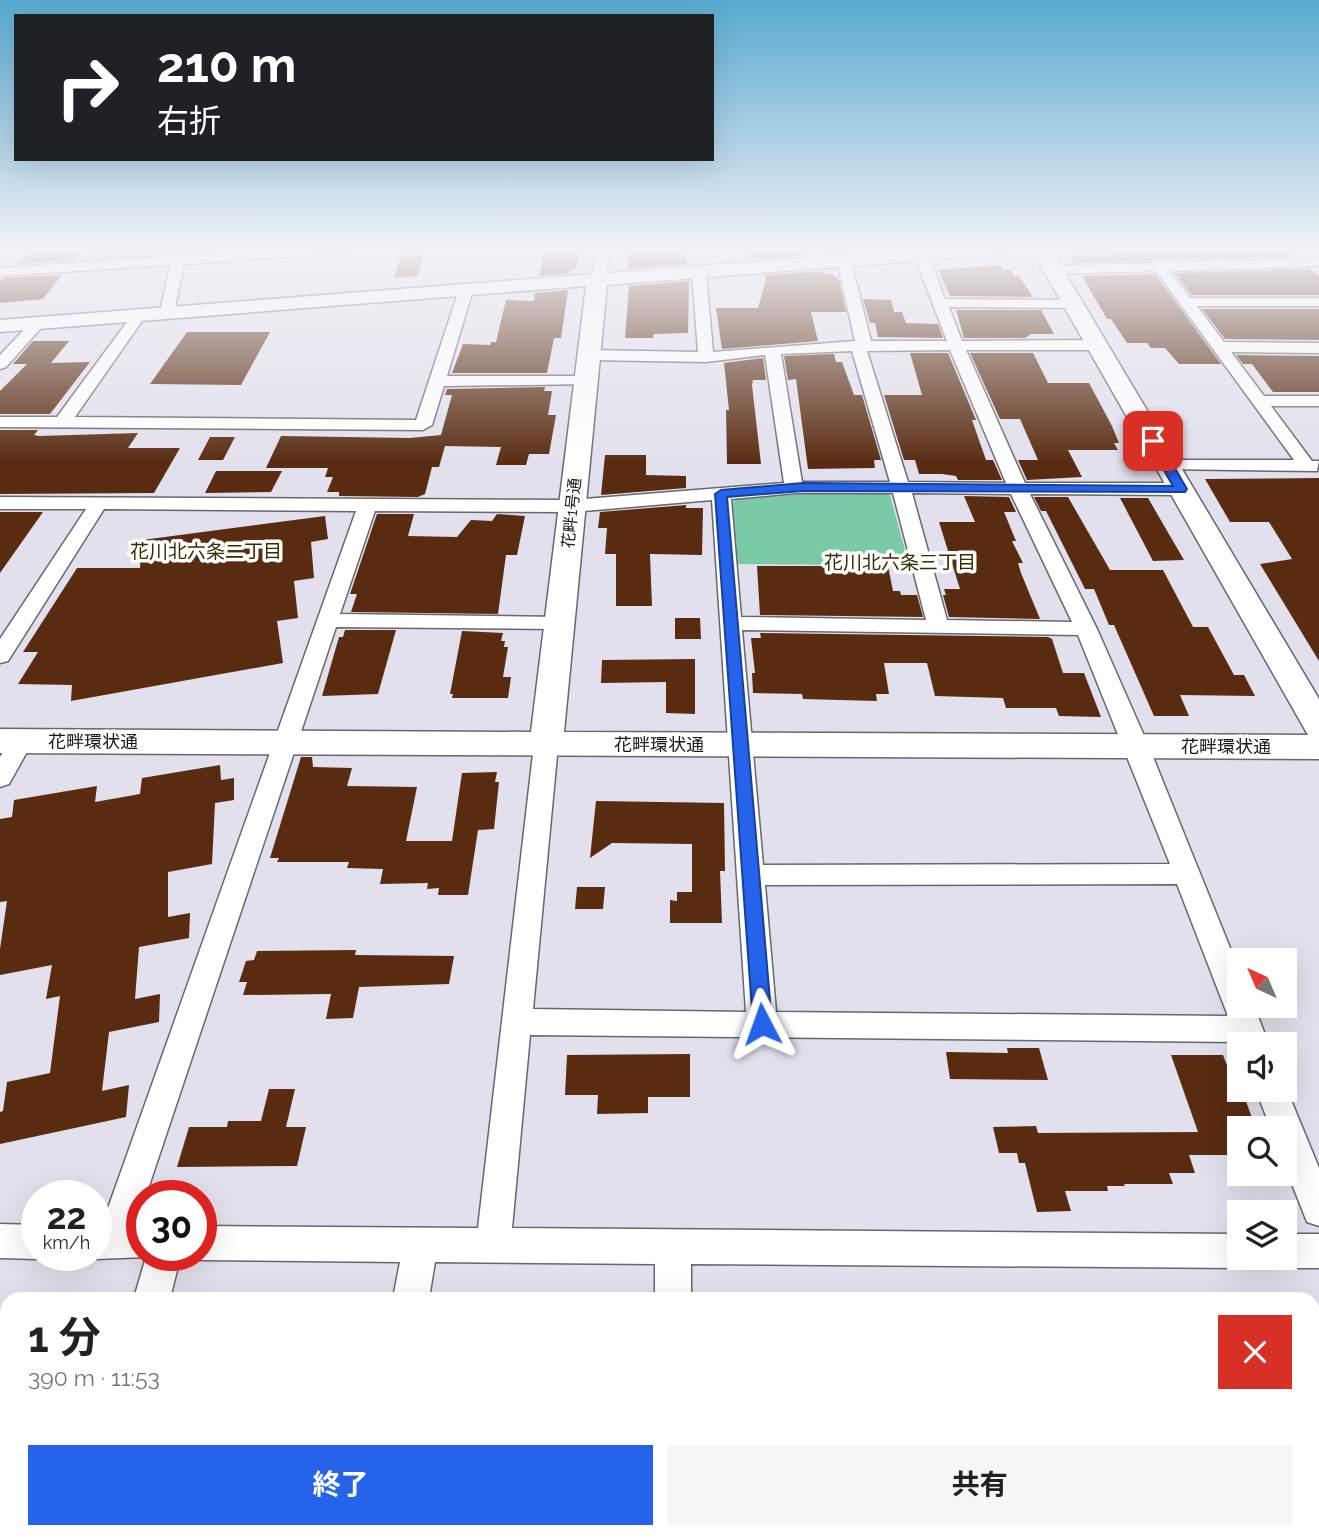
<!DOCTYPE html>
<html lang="ja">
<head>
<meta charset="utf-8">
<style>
	:root { --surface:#fff; --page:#f6f6f6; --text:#222; --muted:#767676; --accent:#2563eb }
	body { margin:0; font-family:Raleway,"Noto Sans JP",sans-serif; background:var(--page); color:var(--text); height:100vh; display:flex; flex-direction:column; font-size:26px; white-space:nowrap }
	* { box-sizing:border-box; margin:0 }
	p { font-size:23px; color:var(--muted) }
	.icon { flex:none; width:38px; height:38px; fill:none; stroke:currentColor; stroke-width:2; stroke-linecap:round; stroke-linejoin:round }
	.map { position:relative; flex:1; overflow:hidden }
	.sheet { position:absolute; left:0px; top:1292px; width:1320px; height:247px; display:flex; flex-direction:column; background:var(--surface); border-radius:21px 21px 0 0; box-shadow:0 7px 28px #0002 }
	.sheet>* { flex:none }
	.guide { position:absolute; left:14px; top:14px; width:700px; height:147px; border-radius:0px; box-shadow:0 7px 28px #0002; background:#202124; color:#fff; overflow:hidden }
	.needle { width:46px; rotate:316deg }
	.buttons { position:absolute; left:1227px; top:948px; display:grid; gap:14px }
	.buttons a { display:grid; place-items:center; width:70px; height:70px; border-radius:0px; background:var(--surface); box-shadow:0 7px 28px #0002; font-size:35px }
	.speed { position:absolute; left:21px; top:1180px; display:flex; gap:14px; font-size:35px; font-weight:700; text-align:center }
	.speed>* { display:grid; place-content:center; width:91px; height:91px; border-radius:50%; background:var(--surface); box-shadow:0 7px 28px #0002; line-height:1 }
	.speed small { font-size:18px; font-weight:400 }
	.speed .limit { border:10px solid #d22; background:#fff; color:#111 }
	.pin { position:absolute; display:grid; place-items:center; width:60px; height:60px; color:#fff; margin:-30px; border-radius:14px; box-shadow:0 4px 10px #0006 }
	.me { position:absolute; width:77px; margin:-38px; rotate:356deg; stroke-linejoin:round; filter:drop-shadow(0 0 5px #0008) }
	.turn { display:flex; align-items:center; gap:24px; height:147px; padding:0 28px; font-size:32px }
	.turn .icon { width:91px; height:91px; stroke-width:2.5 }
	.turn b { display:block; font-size:49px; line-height:60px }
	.round { display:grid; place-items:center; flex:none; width:74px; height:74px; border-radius:0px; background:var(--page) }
	.head { display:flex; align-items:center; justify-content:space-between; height:119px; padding:0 28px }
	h1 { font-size:42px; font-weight:700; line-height:52px }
	.primary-button { display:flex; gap:14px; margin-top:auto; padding:14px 28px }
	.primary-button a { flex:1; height:80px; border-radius:0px; background:var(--accent); color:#fff; font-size:28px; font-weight:700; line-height:80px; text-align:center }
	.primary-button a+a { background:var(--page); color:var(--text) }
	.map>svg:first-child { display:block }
	.green { fill:#79caa5 }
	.building { fill:#592c12 }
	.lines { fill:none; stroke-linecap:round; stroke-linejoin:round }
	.street-casing { stroke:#686670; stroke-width:3 }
	.secondary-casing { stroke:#686670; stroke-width:3 }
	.street { fill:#fff; fill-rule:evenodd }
	.secondary { fill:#fff; fill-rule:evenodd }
	.route { fill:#2563eb; stroke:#184099; stroke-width:2 }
	.labels { text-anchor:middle; stroke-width:7; stroke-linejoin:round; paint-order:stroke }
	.far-street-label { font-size:16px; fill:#161519; stroke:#fff }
	.street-label { font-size:18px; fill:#161519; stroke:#fff }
	.neighbourhood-label { font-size:19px; fill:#352c01; stroke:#fff }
</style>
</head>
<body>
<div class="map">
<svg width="1319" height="1538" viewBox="0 0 1319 1538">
	<rect width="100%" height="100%" fill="#e2e0ec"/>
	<path class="green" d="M90,248H297L83,263Z
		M884,493L890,495L909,565L737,564L731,503L737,499L804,494Z"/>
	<path class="building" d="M34,248H86L74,260L17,264Z
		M545,248H581L576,270L571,269V273L539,276Z
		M744,248H804L809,255L752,259Z
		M1186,248H1282L1293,256L1075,263L1070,255H1114L1110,251Z
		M658,250L686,251L687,264L629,269L625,252Z
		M401,255H424L417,276L394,278Z
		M1000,265L1003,270H1011L1014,276H1019L1033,297L950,296L938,270Z
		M1310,269L1319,276V295H1191L1175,273Z
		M823,271L825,274L834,275L839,280L846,312H811L818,341L722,349L716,308H758L766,279L764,275Z
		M1155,274L1221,364H1179L1165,348H1151L1147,343H1127L1111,319H1107L1082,276Z
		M62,275L43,299L0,303V282L3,278Z
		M689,281L688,333L654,334L653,338H625L629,286Z
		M568,290L561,338H554L547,373H452L463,344L490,345L491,342H496L506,300L534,301L535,293Z
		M863,299L891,300L894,312H902L906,323L938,324L943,338L878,337L875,323H870Z
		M1202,309H1319V340L1225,339Z
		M956,310H1041L1054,334H1031L1025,338H964Z
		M187,332H270L241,385L150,384Z
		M33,341H69L51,363L90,362L50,414H0V391L27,364H13Z
		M910,353H948L976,420H972L986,460H993L1002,480H958L956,476L942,474H919L915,460H904L884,395H922Z
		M970,353H1033L1048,383H1089L1112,426L1119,443H1114L1118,450H1068L1082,477L1027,480L1018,460H1038L1020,419H1000Z
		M834,354L836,362H842L854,395H862L881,460H874L875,468L808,469L796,379L788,380L784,356Z
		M1236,355L1319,356V392H1273L1252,364H1243Z
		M763,358L766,380H753L752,385L761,464H727L726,410H729L724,363Z
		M545,387L544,391H552L548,415H556L549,454H529L526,465H496L501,447L445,446L439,467H432L425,494L418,497L339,496V492H327L333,477H325L328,468H266L281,436L410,438L441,435L452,395H445L447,389Z
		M0,430H38L34,435L39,436L138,433L128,448H180L154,493L0,494Z
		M210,437H235L223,460H198Z
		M605,455H646V475L686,476V488L601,495Z
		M216,471H282L271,492L205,493Z
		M1319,478V661L1260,564L1292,559L1269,522H1230L1205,479Z
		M964,496L1009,497L1016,512H1004L1016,541H1012L1023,563H1018L1021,573L1040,619L949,617L943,595H946L944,589H960L939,522H975Z
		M1034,497H1068L1110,570H1163L1193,627H1208L1234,675H1244L1255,696L1180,695L1189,716H1154L1114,625H1109L1094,589H1085L1046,511H1041Z
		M1120,498H1148L1184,560L1153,561Z
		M686,505V508H703L702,555L650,554L652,606H616V554H605L607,528H598L600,512Z
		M0,512H43L0,573Z
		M414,514L408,536L457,537L471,520L492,521L497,514L525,516L517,555H506L498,614L351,612L357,594H350L377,514Z
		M325,516L328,539L311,542L314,578L294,581L298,618L277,621L283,663L71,701L72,685L18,684L38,652H23L77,568H140L142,540Z
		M757,566H888L893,591H900L901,595H917L923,617L760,615Z
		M675,618H700L701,639H675Z
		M345,630H396L378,694L322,696L339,637H343Z
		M462,631L503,633L501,641H505L504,647H508L503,677H511L508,698H452L453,694H450Z
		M760,633L1048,637L1052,639L1063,673H1084L1101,717L1059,716L1056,708H1006L1003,698L935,696L927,663H884L889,694H876L877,701L803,699L802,694L753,693L752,673H755L751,638H761Z
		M695,659V714L666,713V682L601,683L602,660Z
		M301,757H312L313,767L352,768L347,786L417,787L406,841H452L462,773L497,772L495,782H499L494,829L478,830L468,895H438L439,888L427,889L428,883L380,884L383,869L347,868L349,862H277L279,858H270Z
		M220,765L221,780L234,778V800L215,803L212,864L168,872V917L190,913L189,938L139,947L135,999L160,994L159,1022L109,1032L102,1091L129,1085L126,1117L0,1144V1112L3,1111L7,1082L50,1073L60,996L46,999L52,965L0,975V949L7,901L0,902V819L12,817L14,800L97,786L95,802L140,794L142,778Z
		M596,801L724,803L725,871H720L722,923H670V900L677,901V892H692V844L612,843L590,858Z
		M577,887H605L603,909H575Z
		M356,950L355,955L454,956L449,984L359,987L353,1018L326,1019L331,994L243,995L247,982H239L246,961L254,960L257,951Z
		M1007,1048H1039L1048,1080L950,1079L946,1052L1008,1053Z
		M690,1054V1097H648V1113L597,1114L598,1095H565L567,1055Z
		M1171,1055H1223L1230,1073H1235L1239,1090H1242L1256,1129H1239V1155H1189L1195,1173H1169L1173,1184H1124L1125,1186H1107L1108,1191H1065L1071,1211L1037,1212L1025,1163H1019L1017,1153H999L993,1127L1036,1126L1038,1133L1198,1132Z
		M269,1089H295L286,1127H306L297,1166L177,1167L189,1127H227L228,1121H261Z"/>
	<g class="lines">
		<g class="street-casing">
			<path id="street" d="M299,248H360L353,252L184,264L174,312L167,316L160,312L170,265L0,276V268Z
				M598,248H612L604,281L597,285L590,281Z
				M807,248H821L832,263L830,266H820Z
				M921,251L928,255L945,299L1073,300L1080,304L1073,308L949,307L962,341L1097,340L1105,345L1097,350H966L1025,483H1181L1190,489L1181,495L1030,494L1097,629L1149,747L1239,970V1006H1254L1269,1045H1239L1238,1042L530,1035L512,1228L1239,1234V1258H1253L1251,1263L1239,1268L691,1264V1298H655V1264L435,1262L429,1298H393L400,1262L201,1260L189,1255H201V1226L478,1228L534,745L538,739L546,737L554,739L558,745L533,1009L746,1012L712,500L572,512L375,511L340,614L559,617L567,618L570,623L567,628L559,629L336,627L146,1195H142V1208L136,1225H142V1255H181L170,1298H134L146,1257L97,1259L87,1255H96V1225H102L356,511L104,509L8,661L0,663V639L86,509H0V497L572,500L784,483L765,355L706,362L589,360L581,355L589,350L698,352L692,273L699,269L706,273L713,352L855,341L837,261L844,257L851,261L871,341H947L914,255ZM950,350L1006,483L908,482L867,351ZM852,351L890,482H802L781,354ZM796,493H893L926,620L741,617L731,499ZM912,493L1011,494L1072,622L947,620ZM742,630L1078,635L1170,864L763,865ZM1177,884L1228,1016L776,1012L765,885Z
				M1319,258V266L1170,271L1190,298H1319V306H1197L1224,342L1319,343V353L1231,352L1264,396H1319V406H1271L1312,461H1319L1317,471L1161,469L1158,465L1161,461L1167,460H1294L1156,271L1053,274L1046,270L1053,266Z
				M466,286L473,290L447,376H586L592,378L594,381L592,384L444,386L432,425L423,430L0,427V417H57L135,311L140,310L147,314L75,417L416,420L459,290Z
				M38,318L46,323L43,326L6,367L0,369V355L33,320Z
				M21,733L29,735L33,741L9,784L0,787V757L13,735Z
				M1284,1083L1319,1168V1226L1307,1222L1284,1164V1129H1271L1256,1090H1284Z
				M0,1224L37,1225V1255H47L37,1259L0,1258Z
				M1284,1234H1319V1268H1284L1272,1263L1270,1258H1284Z
				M65,1531H105L103,1538H63Z
				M354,1531H394L393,1538H353Z
				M651,1531H691V1538H651Z"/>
		</g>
		<g class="secondary-casing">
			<path id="secondary" d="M932,248H1012L1002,254L607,285L564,732L1308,735L1037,259L1026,248H1047L1055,256L1319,699V759L0,753V729L531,732L586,286L0,332V320Z"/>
		</g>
		<use href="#street" class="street"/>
		<use href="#secondary" class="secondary"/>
	</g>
	<linearGradient id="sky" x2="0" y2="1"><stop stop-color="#58a9d0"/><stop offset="0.54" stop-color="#f2f1f6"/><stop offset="1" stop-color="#f2f1f6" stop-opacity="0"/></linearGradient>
	<rect width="1319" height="463" fill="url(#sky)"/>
	<path class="route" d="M1153,438L1159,441L1187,489L1185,492L803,491L727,497L772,1024L769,1030L762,1033L755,1030L753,1024L715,494L721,490L803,483L1173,486L1147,441Z"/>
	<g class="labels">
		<g class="far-street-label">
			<text transform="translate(571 513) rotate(-84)" y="6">花畔1号通</text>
		</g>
		<g class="street-label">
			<text x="93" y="748">花畔環状通</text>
			<text x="659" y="751">花畔環状通</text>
			<text x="1226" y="753">花畔環状通</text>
		</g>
		<g class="neighbourhood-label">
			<text x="206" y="558">花川北六条二丁目</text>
			<text x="900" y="569">花川北六条三丁目</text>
		</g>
	</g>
</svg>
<div class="buttons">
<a><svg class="needle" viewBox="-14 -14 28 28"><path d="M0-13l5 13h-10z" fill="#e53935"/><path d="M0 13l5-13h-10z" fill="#767676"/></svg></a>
<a><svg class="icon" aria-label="sound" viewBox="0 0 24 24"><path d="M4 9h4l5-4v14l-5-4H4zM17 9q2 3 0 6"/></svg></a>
<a><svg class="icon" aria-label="search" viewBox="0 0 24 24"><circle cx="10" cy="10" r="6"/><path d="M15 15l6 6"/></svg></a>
<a><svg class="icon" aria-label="layers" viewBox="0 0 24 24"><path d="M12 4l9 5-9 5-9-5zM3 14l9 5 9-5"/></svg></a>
</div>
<div class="speed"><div>22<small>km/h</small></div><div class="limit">30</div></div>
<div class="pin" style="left:1153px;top:441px;background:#d93025"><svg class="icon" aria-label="arrive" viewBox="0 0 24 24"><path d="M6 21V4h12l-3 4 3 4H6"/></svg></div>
<svg class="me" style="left:762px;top:1024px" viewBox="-20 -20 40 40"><path d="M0-17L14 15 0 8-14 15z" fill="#2563eb" stroke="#fff" stroke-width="4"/></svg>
<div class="guide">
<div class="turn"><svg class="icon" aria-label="right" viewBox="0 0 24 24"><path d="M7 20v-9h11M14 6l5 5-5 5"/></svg><div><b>210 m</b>右折</div></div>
</div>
<section class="sheet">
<div class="head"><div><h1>1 分</h1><p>390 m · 11:53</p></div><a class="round" style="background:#d93025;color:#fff"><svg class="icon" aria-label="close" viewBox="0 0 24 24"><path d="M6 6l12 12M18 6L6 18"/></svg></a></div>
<div class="primary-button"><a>終了</a><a>共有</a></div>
</section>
</div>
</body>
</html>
